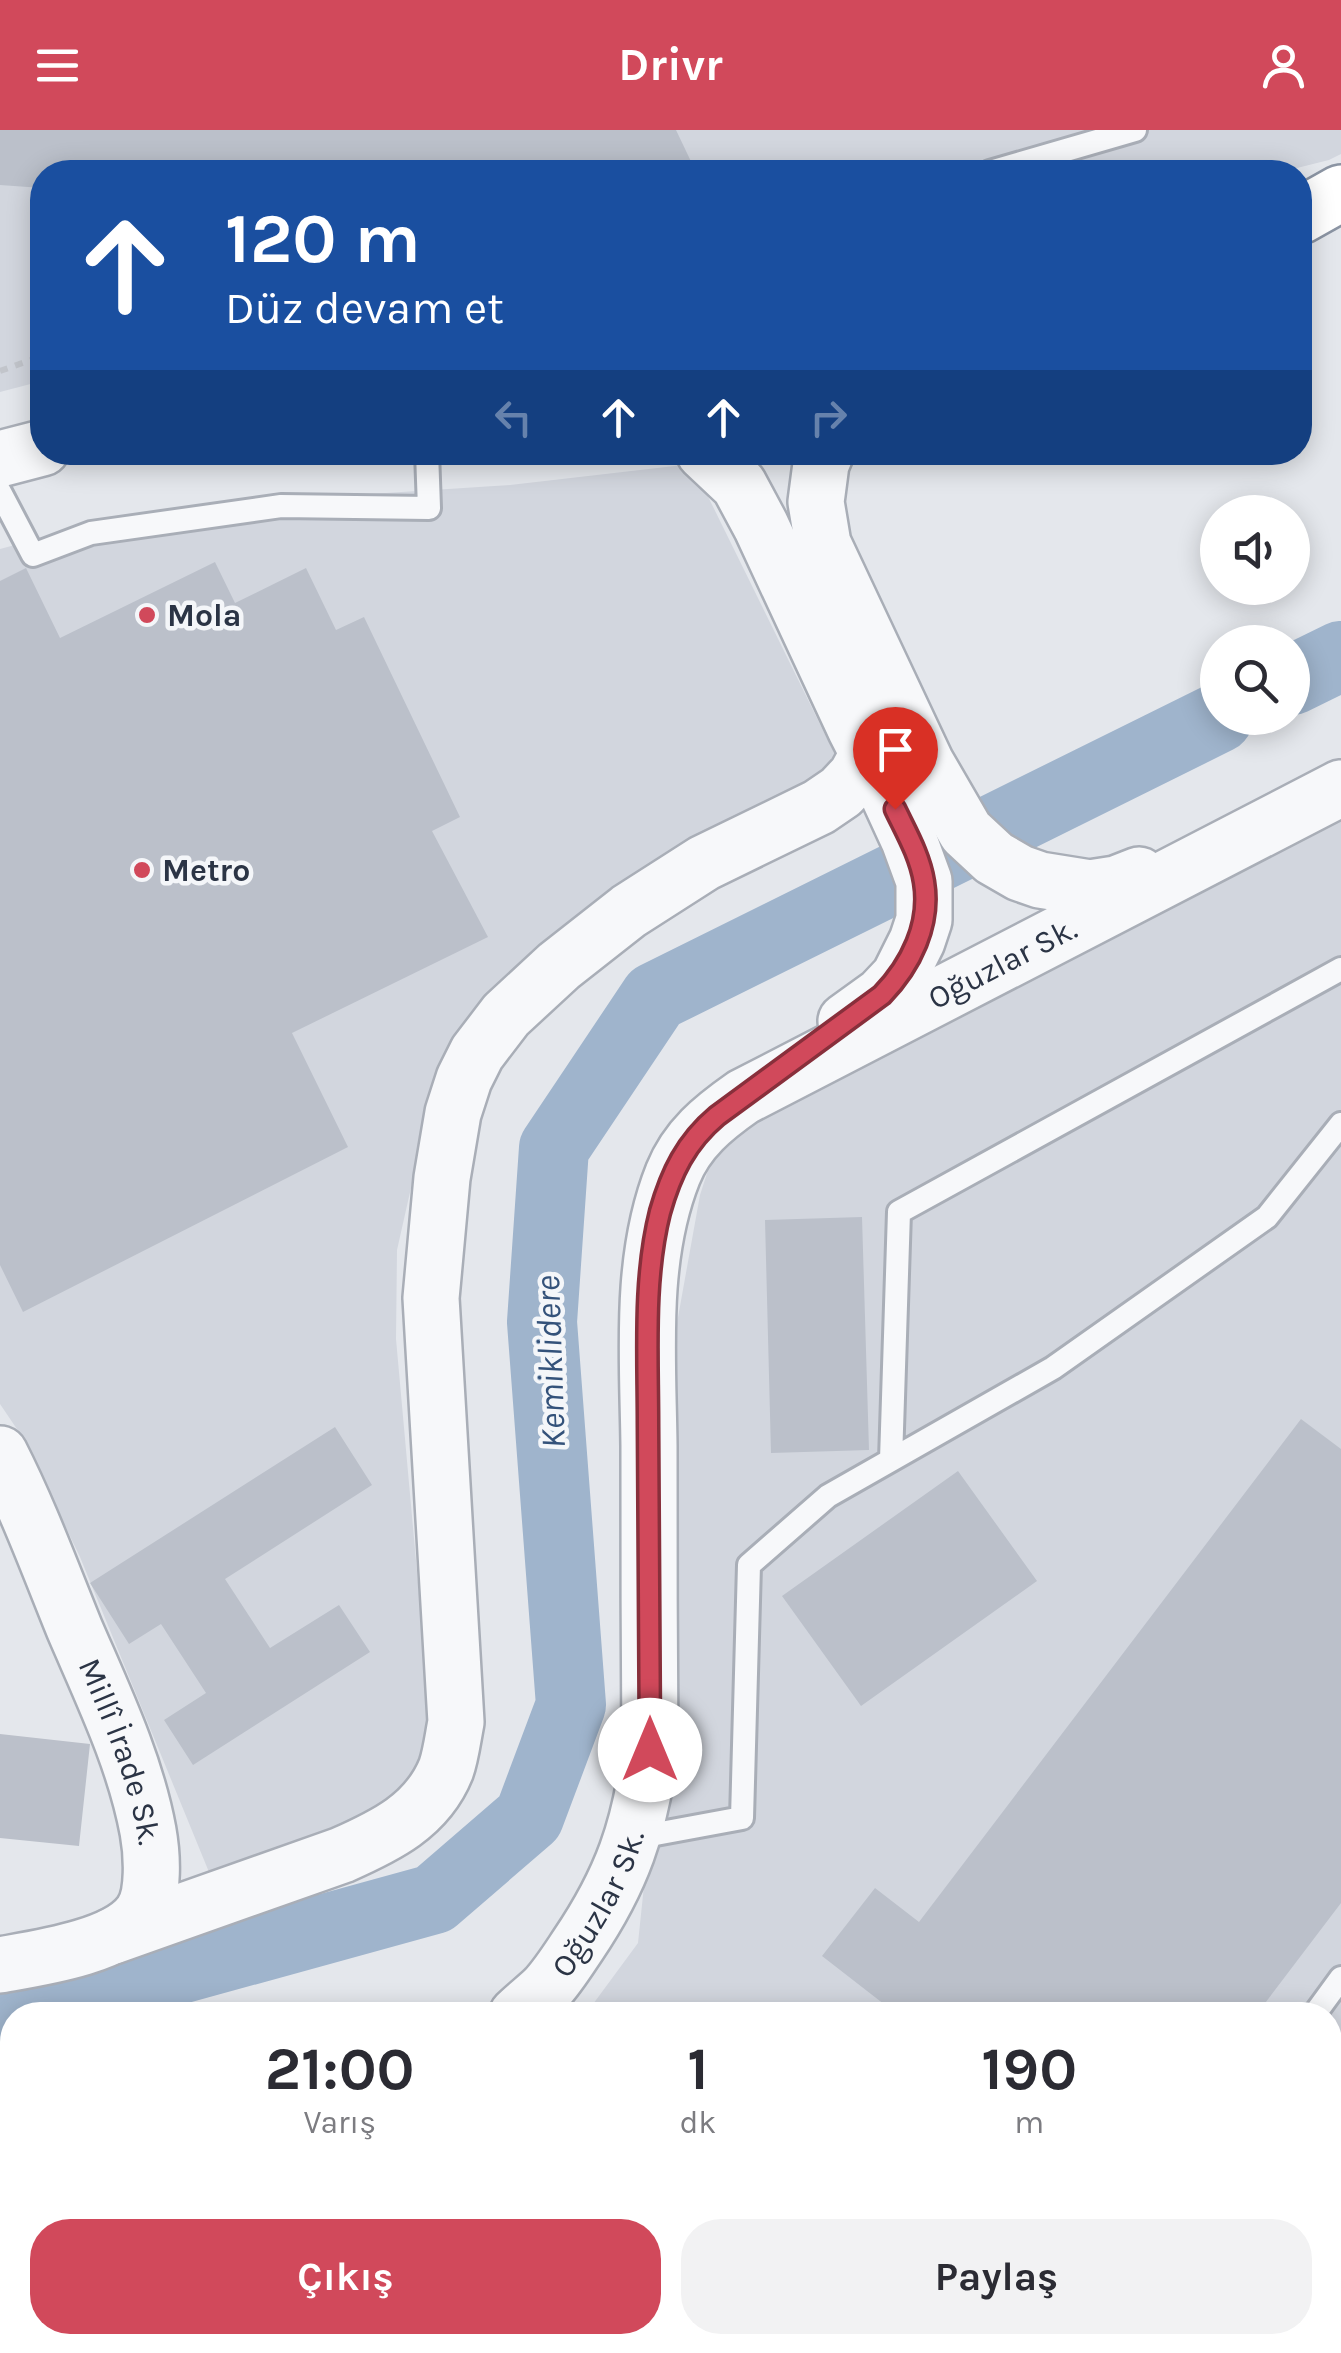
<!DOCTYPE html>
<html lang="tr">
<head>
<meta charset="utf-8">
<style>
	:root { --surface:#fff; --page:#f2f2f3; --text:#2b2b33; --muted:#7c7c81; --accent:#d1495b }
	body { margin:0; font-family:Karla,sans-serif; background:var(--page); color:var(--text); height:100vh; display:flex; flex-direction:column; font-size:38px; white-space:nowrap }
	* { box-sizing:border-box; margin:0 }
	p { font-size:32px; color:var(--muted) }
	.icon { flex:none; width:55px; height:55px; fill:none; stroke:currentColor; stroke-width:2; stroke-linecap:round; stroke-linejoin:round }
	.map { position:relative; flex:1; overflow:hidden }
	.drawer { position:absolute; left:0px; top:1872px; width:1342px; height:352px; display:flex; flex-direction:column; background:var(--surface); border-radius:40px 40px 0 0; box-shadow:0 5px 25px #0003 }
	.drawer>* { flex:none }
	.guide { position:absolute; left:30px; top:30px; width:1282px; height:305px; border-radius:40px; box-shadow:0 5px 25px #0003; background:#1a4fa0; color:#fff; overflow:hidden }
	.tools { position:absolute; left:1200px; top:365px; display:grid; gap:20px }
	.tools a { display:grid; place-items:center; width:110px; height:110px; border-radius:50%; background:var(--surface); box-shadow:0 5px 25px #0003; font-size:50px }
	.pin { position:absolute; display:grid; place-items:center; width:85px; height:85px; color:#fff; margin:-102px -42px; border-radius:50% 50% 50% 0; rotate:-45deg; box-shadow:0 0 10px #0007 }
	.pin .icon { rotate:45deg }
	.me { position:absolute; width:110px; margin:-55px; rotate:0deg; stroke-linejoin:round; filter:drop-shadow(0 0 8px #0008) }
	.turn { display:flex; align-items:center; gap:35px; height:210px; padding:0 30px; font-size:45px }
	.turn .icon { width:130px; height:130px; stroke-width:2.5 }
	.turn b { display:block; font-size:70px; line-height:85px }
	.lanes { display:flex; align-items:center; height:95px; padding:0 30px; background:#0003; justify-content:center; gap:50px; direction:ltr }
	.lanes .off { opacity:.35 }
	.eta { display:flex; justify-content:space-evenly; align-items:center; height:170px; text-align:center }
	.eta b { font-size:60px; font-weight:700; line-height:70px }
	.cta { display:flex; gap:20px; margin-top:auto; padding:20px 30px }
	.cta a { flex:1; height:115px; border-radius:40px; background:var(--accent); color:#fff; font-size:40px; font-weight:700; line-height:115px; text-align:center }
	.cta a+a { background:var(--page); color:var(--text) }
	header { display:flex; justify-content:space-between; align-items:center; height:130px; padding:0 30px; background:var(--accent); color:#fff; font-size:45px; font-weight:700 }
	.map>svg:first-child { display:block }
	.built { fill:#d2d6de }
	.green { fill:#c9d6c5 }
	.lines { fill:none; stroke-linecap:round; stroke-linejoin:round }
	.river { stroke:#9fb4cc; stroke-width:70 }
	.building { fill:#bbc0ca }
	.service-casing { stroke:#a9aeb7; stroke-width:28 }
	.tertiary-casing { stroke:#a9aeb7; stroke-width:60 }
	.motorway-casing { stroke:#8b94a3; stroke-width:60 }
	.path { stroke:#c2c5cb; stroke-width:6; stroke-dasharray:8 8; stroke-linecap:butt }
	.service { stroke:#f7f8fa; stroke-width:22 }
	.tertiary { stroke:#f7f8fa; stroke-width:55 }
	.motorway { stroke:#fff; stroke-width:55 }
	.route-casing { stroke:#882f3b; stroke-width:25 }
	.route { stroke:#d1495b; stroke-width:18 }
	.poi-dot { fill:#d1495b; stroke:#f4f6f9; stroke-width:4 }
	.labels { text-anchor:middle; stroke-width:9; stroke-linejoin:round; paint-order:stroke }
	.poi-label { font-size:32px; font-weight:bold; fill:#2b3445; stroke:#f4f6f9; text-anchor:start }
	.street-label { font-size:32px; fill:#2b3445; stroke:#f4f6f9 }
	.water-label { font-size:35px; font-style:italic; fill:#34527a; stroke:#f4f6f9 }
</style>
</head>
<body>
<header><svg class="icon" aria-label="menu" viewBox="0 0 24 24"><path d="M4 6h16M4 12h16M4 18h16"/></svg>Drivr<svg class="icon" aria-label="person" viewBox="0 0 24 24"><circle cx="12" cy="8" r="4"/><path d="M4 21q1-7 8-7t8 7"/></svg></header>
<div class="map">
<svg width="1341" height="2223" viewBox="0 0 1341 2223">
	<rect width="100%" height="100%" fill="#e4e7ec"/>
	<path class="built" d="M0,0H1341V24L1329,30L1281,42H42V251L0,262Z
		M692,334L846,647L436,958L415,1040L397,1120L396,1209L432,1608L399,1684L211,1747L80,1427L23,1308L0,1274V419L131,384L231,373L510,355Z
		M1341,674V2223H946L943,2213L1330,2212V1885H585L638,1813L647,1727L671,1663L668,1243L700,1065L723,994Z"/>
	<path class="green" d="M12,2069V2212H943L946,2223H0V2072Z"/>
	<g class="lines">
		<path class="river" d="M1292,550L1341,526
			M13,1885L434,1769L529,1687L571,1575L542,1192L554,1018L655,867L1218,588"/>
	</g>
	<path class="building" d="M0,0H676L696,42H42V58L0,55Z
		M215,432L235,473L306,438L336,500L364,487L460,687L432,701L488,807L292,903L348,1017L23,1182L0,1135V451L26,438L60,508Z
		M862,1087L869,1320L771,1323L765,1090Z
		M1301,1289L1341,1319V1773L1256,1885H898L822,1826L875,1758L919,1792Z
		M335,1297L372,1355L225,1449L270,1518L339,1475L370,1522L193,1635L164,1590L206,1563L161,1494L129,1514L90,1453Z
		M958,1341L1037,1451L861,1576L782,1466Z
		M0,1604L90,1614L79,1716L0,1708Z
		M1341,2167V2223H1275L1260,2212H1330V2182Z"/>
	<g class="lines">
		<g class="service-casing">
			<path id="service" d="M990,42L1135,0
				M0,362L33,425L91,403L281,376L429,378L427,322
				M891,1330L899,1082L1341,839
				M634,1708L742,1688L749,1435L828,1366L1053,1238L1267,1087L1341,994
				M1314,1885L1341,1848
				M1082,2223L1089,2212"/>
		</g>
		<g class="tertiary-casing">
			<g id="tertiary">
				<path d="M704,322L739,355L761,396L855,598L881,649L909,710L924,751V790L917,811L899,847L882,865L846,891"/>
				<path d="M826,322L821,334L816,372L823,414L926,633L966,702L994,728L1020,743L1040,750L1090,758L1116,754L1139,745"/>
				<path d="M0,329L42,318"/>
				<path id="s1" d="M0,1324C29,1381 51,1441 75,1500C103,1565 135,1631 148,1701C152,1723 155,1765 141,1784C117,1817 39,1828 0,1835"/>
				<path d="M113,1806L342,1725C385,1706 427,1686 446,1639C451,1625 453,1607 456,1592L431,1168L442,1048L453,983L464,949L477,923L506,885L559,836L629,781L704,733L819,677L841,662L856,646L868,624"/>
				<path id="s2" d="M517,1885C526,1876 537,1868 546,1859C558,1846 568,1830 578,1815C622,1750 640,1698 650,1620C649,1519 649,1417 649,1316C648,1227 639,1129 673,1044C687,1009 713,988 743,967L1341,658"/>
				<path d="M0,2036L12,2033"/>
			</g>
		</g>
		<g class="motorway-casing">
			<path id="motorway" d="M1300,86L1341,63"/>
		</g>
		<path class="path" d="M0,241L42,226"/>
		<use href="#service" class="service"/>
		<use href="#tertiary" class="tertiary"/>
		<use href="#motorway" class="motorway"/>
	</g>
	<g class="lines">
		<g class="route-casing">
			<path id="route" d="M650,1620C649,1511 648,1402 648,1294C648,1224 643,1149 660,1082C671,1043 686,1012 717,986L882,865C911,835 931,794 924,752C920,726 906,702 895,679"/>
		</g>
		<use href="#route" class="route"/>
	</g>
	<g class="poi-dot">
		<circle cx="147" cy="485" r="10"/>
		<circle cx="142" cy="740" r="10"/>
	</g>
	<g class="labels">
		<g class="poi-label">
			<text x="167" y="496">Mola</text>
			<text x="162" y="751">Metro</text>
		</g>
		<g class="street-label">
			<text dy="11" stroke="none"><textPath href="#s2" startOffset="1280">Oğuzlar Sk.</textPath></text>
			<text dy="11" stroke="none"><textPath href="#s1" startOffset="322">Millî İrade Sk.</textPath></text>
			<text dy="11" stroke="none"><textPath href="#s2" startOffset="140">Oğuzlar Sk.</textPath></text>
		</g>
		<g class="water-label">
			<text transform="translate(550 1232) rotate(-92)" y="12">Kemiklidere</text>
		</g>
	</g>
</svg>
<div class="tools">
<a><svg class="icon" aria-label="sound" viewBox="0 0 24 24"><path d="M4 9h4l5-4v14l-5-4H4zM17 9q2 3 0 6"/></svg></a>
<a><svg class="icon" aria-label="search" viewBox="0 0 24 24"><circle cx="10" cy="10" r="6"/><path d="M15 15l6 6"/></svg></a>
</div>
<div class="pin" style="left:895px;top:679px;background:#d93025"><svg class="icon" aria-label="arrive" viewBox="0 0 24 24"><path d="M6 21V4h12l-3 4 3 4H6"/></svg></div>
<svg class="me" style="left:650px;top:1620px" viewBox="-20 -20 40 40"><circle r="19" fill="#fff"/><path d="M0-13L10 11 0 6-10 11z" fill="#d1495b"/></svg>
<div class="guide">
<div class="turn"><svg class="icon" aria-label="ahead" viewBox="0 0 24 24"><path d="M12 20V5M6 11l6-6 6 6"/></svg><div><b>120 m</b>Düz devam et</div></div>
<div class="lanes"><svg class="icon off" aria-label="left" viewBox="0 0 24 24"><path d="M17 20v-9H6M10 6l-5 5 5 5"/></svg><svg class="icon" aria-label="ahead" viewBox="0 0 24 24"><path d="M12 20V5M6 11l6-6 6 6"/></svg><svg class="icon" aria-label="ahead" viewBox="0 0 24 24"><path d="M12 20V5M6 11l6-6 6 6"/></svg><svg class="icon off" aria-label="right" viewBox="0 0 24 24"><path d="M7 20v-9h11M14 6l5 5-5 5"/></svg></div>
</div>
<section class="drawer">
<div class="eta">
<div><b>21:00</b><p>Varış</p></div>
<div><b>1</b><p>dk</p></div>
<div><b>190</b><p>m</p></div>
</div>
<div class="cta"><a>Çıkış</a><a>Paylaş</a></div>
</section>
</div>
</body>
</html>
